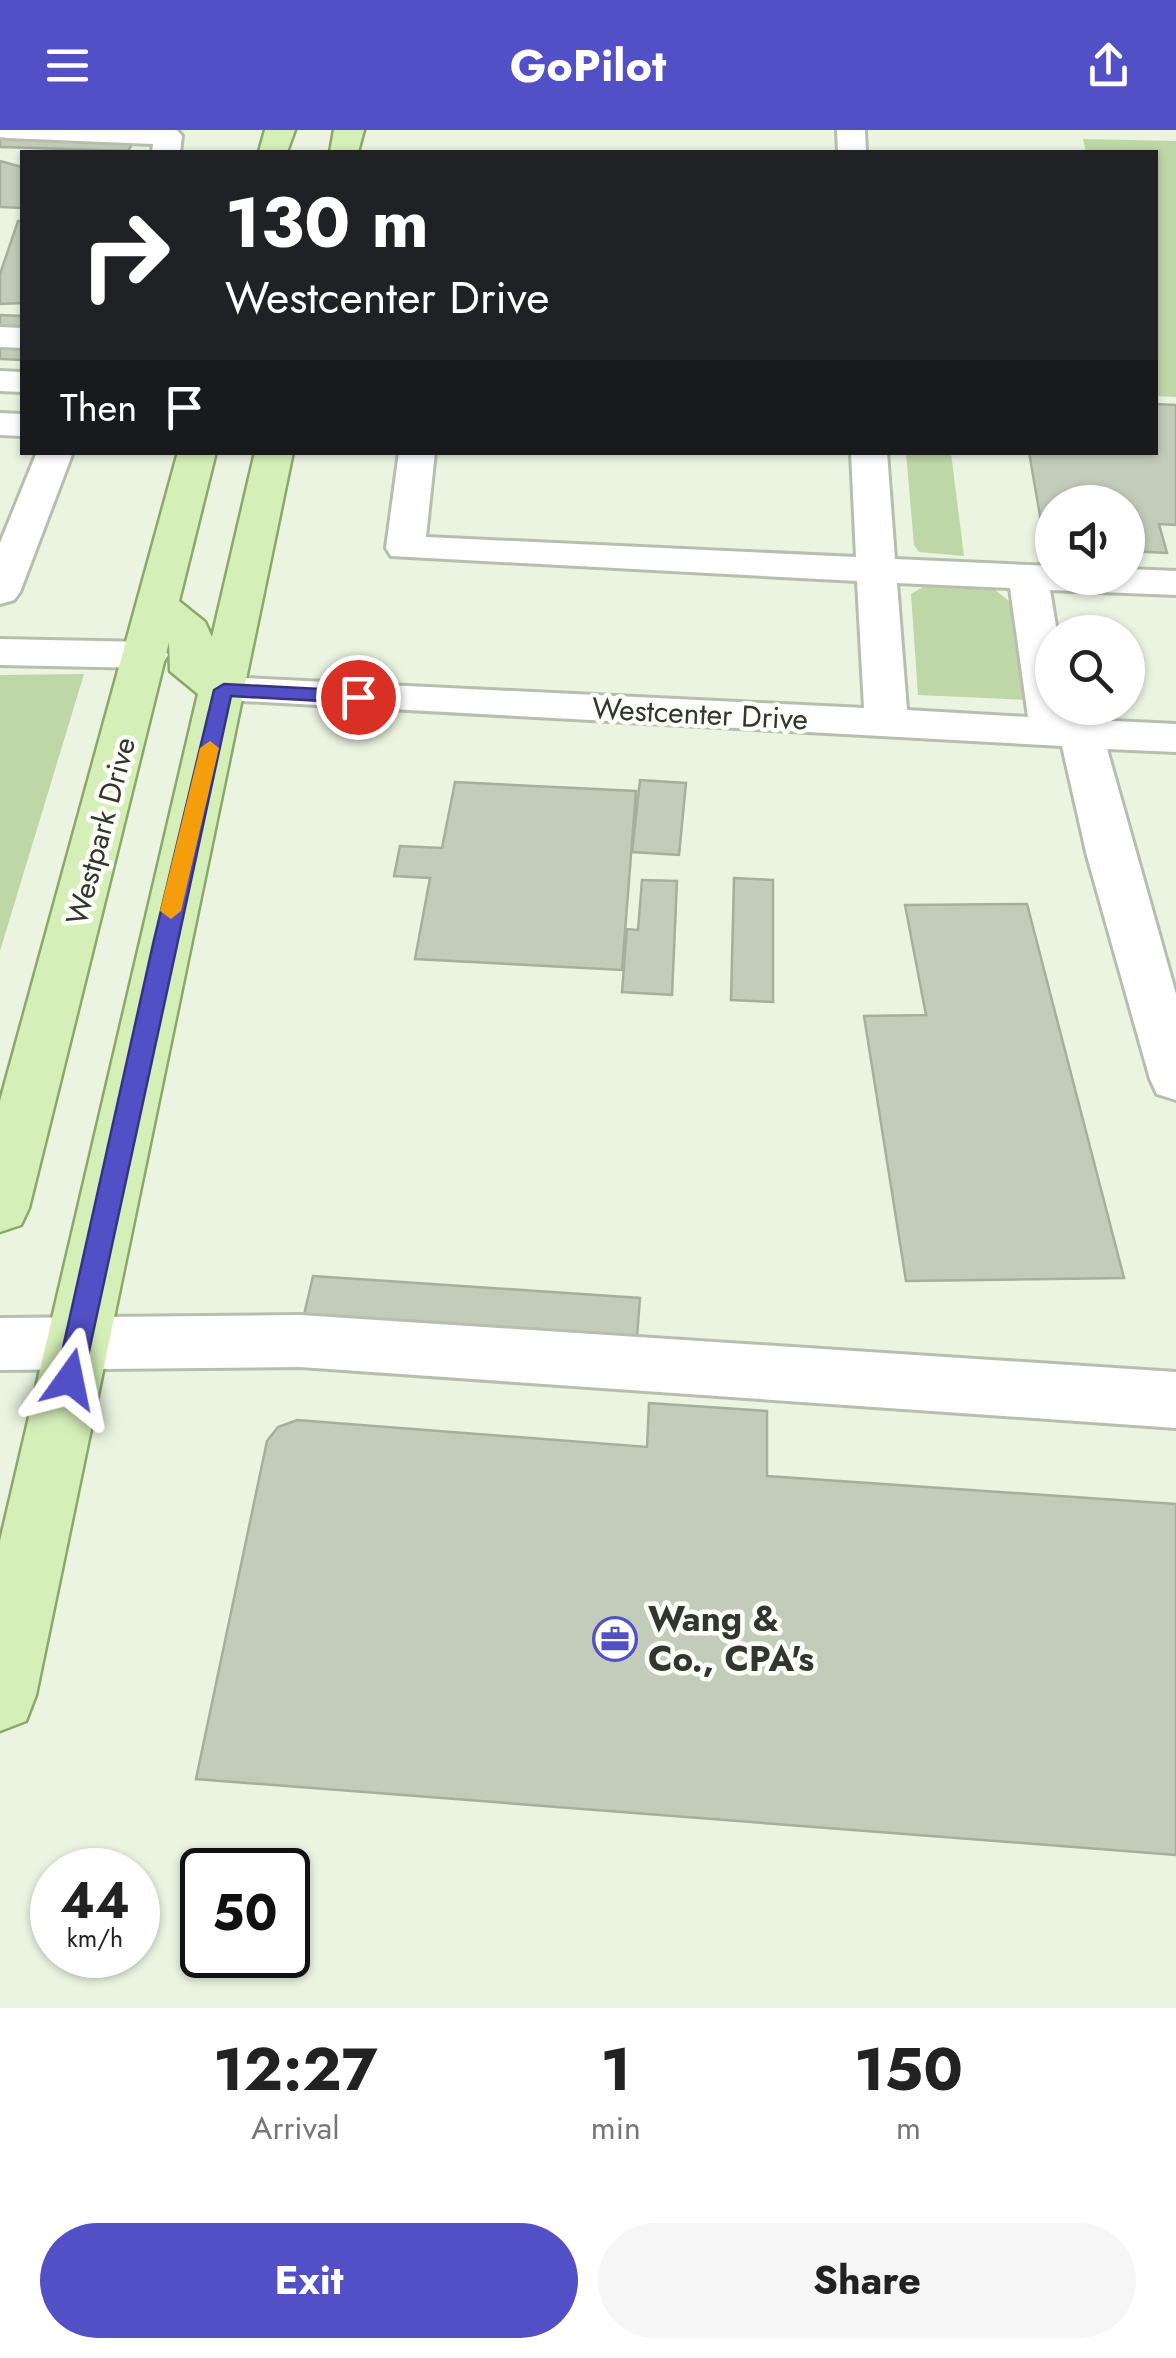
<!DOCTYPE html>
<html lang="en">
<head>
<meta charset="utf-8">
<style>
	:root { --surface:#fff; --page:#f6f6f6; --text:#222; --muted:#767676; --accent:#5350c7 }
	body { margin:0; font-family:Jost,sans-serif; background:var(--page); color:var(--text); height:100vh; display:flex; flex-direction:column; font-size:38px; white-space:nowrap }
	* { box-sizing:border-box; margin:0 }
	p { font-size:32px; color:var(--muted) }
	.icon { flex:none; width:55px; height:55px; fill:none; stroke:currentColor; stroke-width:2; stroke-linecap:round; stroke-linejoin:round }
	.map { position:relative; height:1878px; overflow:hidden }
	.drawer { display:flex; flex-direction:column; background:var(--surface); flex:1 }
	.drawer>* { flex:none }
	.top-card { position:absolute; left:20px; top:20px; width:1138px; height:305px; border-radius:0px; box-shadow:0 2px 8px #0004; background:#202124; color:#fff; overflow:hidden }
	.tools { position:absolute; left:1035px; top:355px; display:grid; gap:20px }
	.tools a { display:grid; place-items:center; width:110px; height:110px; border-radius:50%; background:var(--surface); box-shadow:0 2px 8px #0004; font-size:50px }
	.speed { position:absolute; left:30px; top:1718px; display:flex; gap:20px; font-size:50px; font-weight:700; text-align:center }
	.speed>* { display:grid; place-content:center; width:130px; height:130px; border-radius:50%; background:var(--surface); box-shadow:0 2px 8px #0004; line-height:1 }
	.speed small { font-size:25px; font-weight:400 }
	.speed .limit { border:5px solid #111; border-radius:15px; background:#fff; color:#111 }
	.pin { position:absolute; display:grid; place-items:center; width:85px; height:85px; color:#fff; margin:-42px; border:5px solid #fff; border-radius:50%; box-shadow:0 2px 10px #0007 }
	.me { position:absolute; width:110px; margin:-55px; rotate:12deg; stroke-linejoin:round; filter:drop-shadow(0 0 8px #0008) }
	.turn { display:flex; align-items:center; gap:35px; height:210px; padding:0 40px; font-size:45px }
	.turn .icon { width:130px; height:130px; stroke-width:2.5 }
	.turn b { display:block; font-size:70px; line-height:85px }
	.then { display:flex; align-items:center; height:95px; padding:0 40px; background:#0003; gap:20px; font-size:38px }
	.eta { display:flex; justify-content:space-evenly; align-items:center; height:170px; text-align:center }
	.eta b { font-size:60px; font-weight:700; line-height:70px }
	.cta { display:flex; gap:20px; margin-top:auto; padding:20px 40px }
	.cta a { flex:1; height:115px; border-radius:60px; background:var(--accent); color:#fff; font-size:40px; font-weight:700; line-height:115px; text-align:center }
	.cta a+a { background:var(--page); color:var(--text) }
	header { display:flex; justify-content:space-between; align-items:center; height:130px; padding:0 40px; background:var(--accent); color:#fff; font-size:45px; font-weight:700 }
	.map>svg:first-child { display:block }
	.green { fill:#bfd6a7 }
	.building { fill:#c3ccba; stroke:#a6af9d; stroke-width:2.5 }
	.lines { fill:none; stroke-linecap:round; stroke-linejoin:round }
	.minor-casing { stroke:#b6bfad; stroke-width:6 }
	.major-casing { stroke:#8ba86a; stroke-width:5 }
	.minor { fill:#fff; fill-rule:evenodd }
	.major { fill:#d6efb9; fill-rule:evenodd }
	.route { fill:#5350c7; stroke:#363481; stroke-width:2.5 }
	.slow { fill:#f59e0b }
	.labels { text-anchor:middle; stroke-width:9; stroke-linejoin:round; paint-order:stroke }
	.street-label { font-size:30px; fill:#32362e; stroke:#fbfff7 }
	.near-poi-label { font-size:35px; font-weight:bold; fill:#32362e; stroke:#fbfff7; text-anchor:start }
</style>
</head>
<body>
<header><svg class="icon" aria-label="menu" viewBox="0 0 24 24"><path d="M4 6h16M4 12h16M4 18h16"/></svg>GoPilot<svg class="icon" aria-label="share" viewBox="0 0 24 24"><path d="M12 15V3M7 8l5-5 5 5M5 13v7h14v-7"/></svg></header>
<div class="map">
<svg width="1176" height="1878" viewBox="0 0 1176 1878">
	<rect width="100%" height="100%" fill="#eaf4e1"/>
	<path class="green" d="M1083,9L1176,11V267L1155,266V22H1086Z
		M906,323H951L964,426L919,422L914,415Z
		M923,457L994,459L1015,476L1027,570L918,565L911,464Z
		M84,544L0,821V545Z"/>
	<path class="building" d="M0,7L134,11L128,21L0,17Z
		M0,31L22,37V78L0,77Z
		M18,91H22V173L0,174V144Z
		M0,185L22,186V198L0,197Z
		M0,215L22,216V230L0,229Z
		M1155,274L1176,275V395L1159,394L1167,423L1128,421V372H1052V410L1044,409L1029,322H1155Z
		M640,650L686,653L679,725L632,722Z
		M455,652L636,661L622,840L415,829L430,748L394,746L400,716L442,718Z
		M734,748L773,750V872L731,870Z
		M642,750L677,751L672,865L622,862L627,799L638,800Z
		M1027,774L1124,1148L906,1151L864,886L926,885L905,775Z
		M313,1146L640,1168L637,1207L304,1185Z
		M649,1273L767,1281V1346L1176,1374V1725L196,1649L267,1311L278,1297L297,1290L647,1317Z"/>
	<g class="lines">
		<g class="minor-casing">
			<path id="minor" d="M0,0H177L182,6L180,22H152L153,14L7,8L0,7Z
				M837,0H865L866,22H838Z
				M0,197L22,198V218L0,217Z
				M0,241L22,242V262L0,261Z
				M0,283L22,284V306L0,305Z
				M37,322H73L20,462L14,470L0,474V413Z
				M399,322H435L426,407L856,427L851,322H887L895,429L1052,436V448H1128V439L1176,441V465L1050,460L1057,502H1052V578H1070L1072,589L1176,594V622L1107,619L1176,864V970L1157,964L1150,949L1087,726L1062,616L208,569L202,560L208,551L223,547L864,578L857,451L391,426L386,418ZM897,453L1010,458L1028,587L907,580Z
				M0,509L147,512L162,516L168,525L162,534L147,538L0,535Z
				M300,1185L1176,1242V1298L300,1237L0,1240V1188Z"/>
		</g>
		<g class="major-casing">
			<path id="major" d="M265,0H295L287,22H259Z
				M334,0H364L358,22H330Z
				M178,322H216L179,471L205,492L212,507L255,322H293L36,1565L26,1591L0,1601V1411L198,564L170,541L169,512L29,1078L21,1095L0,1102V971Z"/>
		</g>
		<use href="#minor" class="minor"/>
		<use href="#major" class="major"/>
	</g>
	<path class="route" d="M224,554L358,561L368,567L358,573L231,566L83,1249L79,1257L70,1261L60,1257L56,1249L153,814L214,560Z"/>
	<path class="slow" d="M210,611L219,618L181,781L171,789L160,781L200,618Z"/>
	<defs>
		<g id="office-ring" transform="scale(2.25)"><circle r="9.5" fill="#fbfff7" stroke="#5350c7" stroke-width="1.5"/><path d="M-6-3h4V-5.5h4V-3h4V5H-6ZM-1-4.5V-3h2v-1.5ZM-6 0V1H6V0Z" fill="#5350c7"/></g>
	</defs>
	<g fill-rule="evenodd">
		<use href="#office-ring" x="615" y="1509"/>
	</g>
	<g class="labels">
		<g class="street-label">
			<text transform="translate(700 584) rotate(3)" y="10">Westcenter Drive</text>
			<text transform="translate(101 701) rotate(-75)" y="10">Westpark Drive</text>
		</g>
		<g class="near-poi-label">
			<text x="648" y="1501">Wang &amp;<tspan x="648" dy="40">Co., CPA's</tspan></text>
		</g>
	</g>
</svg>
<div class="tools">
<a><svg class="icon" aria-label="sound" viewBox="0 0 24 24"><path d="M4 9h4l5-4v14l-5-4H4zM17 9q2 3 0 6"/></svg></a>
<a><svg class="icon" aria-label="search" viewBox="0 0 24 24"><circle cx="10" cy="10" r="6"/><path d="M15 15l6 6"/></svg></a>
</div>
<div class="speed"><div>44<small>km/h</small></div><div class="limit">50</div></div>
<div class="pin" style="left:358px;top:567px;background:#d93025"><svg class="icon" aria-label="arrive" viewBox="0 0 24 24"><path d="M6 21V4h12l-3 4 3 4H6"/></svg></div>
<svg class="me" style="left:70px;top:1249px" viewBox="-20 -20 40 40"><path d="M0-17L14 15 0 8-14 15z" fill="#5350c7" stroke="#fff" stroke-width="4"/></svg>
<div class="top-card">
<div class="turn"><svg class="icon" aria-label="right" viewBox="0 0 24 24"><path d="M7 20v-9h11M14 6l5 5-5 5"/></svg><div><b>130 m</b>Westcenter Drive</div></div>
<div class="then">Then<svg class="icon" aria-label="arrive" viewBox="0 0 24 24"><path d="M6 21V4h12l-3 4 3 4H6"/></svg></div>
</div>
</div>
<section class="drawer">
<div class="eta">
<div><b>12:27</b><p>Arrival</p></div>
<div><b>1</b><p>min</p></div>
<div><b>150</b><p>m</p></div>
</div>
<div class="cta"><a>Exit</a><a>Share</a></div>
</section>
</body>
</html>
